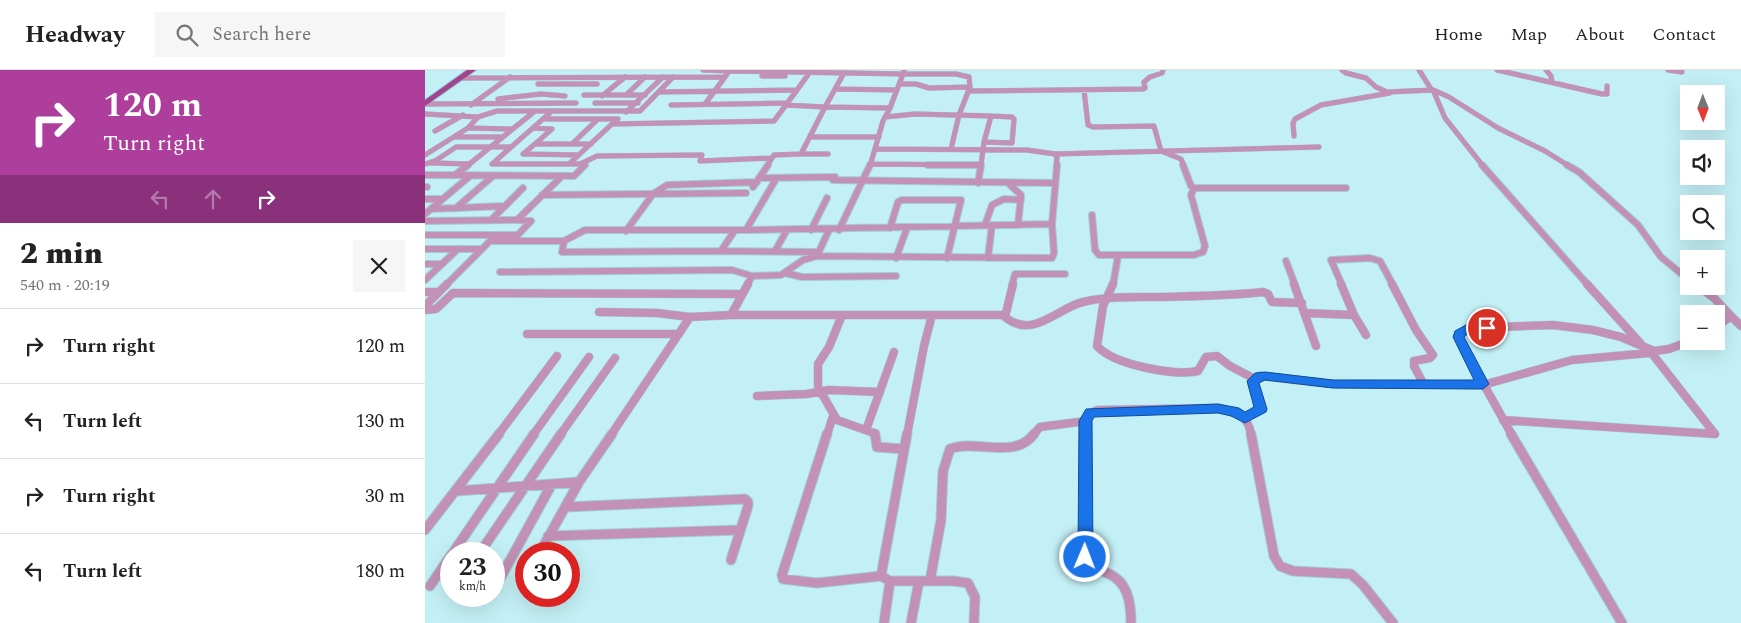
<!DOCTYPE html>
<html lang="en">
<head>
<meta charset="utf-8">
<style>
	:root { --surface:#fff; --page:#f6f6f6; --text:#222; --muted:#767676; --line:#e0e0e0 }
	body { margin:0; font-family:Spectral,serif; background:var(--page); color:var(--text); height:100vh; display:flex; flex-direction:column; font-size:19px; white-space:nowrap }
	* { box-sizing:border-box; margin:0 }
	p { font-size:16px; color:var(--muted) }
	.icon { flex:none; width:28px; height:28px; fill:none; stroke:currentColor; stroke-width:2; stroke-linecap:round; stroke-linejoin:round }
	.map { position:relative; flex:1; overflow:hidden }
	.details { display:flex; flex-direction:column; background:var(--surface); width:425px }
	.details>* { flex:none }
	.guide { background:#ae3e9c; color:#fff; overflow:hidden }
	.needle { width:32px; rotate:179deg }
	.controls { position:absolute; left:1255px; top:15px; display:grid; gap:10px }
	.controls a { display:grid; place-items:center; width:45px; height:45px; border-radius:0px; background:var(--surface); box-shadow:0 5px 20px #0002; font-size:25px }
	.speed { position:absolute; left:15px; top:472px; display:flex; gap:10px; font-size:25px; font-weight:700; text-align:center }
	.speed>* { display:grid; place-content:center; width:65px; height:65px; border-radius:50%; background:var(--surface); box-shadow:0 5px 20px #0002; line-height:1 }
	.speed small { font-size:12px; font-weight:400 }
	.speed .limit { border:8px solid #d22; background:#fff; color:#111 }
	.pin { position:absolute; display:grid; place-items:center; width:42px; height:42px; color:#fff; margin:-21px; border:2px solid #fff; border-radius:50%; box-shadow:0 1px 5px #0007 }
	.me { position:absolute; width:55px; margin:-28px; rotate:1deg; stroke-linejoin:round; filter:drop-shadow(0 0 4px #0008) }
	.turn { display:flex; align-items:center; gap:18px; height:105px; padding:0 20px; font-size:22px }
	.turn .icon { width:65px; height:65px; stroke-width:2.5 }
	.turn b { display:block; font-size:35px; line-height:42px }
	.lanes { display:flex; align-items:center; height:48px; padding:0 20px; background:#0003; justify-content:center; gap:25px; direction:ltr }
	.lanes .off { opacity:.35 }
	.round { display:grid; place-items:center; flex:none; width:52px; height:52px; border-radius:0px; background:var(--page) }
	.head { display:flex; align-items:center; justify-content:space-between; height:85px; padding:0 20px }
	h1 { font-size:30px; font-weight:800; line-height:38px }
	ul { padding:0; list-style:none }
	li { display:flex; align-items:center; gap:15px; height:75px; padding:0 20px; border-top:1px solid var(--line) }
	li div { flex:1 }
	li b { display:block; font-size:19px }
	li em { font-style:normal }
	header { display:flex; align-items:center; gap:30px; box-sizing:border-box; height:70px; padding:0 25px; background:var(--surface); border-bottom:1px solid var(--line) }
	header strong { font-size:24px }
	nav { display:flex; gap:28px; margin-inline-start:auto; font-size:18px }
	.search { width:350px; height:45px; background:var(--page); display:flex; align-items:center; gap:12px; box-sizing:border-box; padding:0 18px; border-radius:0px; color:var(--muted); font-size:19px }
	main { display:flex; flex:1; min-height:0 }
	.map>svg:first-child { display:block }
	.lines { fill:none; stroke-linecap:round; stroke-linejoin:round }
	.street-far3-casing { stroke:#a3cbd0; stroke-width:5.5 }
	.street-far2-casing { stroke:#a3cbd0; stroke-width:8 }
	.street-far1-casing { stroke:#a3cbd0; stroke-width:9 }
	.street-casing { stroke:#a3cbd0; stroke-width:11 }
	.primary-casing { stroke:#a3cbd0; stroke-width:2 }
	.street-far3 { stroke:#c391b7; stroke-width:5 }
	.street-far2 { stroke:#c391b7; stroke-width:6 }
	.street-far1 { stroke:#c391b7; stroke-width:8 }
	.street { stroke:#c391b7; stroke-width:9 }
	.primary { fill:#9d458e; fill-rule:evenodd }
	.route { fill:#1a73e8; stroke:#114b97 }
</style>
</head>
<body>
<header>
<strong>Headway</strong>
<div class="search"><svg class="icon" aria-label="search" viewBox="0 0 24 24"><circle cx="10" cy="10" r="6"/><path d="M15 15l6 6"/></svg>Search here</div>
<nav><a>Home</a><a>Map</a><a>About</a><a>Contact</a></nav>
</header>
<main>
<section class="details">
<div class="guide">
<div class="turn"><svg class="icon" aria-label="right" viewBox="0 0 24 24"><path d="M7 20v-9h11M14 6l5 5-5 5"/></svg><div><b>120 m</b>Turn right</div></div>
<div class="lanes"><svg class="icon off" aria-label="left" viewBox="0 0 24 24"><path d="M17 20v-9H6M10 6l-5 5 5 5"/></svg><svg class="icon off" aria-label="ahead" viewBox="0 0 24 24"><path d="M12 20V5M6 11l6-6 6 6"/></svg><svg class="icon" aria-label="right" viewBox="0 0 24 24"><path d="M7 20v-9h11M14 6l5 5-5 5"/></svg></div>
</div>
<div class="head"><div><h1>2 min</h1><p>540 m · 20:19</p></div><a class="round"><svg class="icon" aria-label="close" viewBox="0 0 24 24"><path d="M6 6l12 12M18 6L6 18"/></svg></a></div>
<ul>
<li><svg class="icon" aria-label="right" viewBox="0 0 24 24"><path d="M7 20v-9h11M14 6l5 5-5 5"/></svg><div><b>Turn right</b></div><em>120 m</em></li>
<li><svg class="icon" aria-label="left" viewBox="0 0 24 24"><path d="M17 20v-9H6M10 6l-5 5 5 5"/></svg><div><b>Turn left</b></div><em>130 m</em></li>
<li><svg class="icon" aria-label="right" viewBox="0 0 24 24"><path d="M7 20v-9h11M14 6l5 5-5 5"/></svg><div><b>Turn right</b></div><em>30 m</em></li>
<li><svg class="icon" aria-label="left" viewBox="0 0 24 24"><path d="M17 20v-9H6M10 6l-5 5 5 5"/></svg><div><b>Turn left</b></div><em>180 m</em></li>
</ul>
</section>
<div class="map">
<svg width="1316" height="553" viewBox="0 0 1316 553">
	<rect width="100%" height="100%" fill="#c3f0f6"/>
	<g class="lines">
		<g class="street-far3-casing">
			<path id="street-far3" d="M917,0L921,3L941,8L951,17L962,22L1008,20L1020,48L1058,96
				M994,0L1006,19L1024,27L1073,58L1120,81L1144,96
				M1072,0L1177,24H1182V16
				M1121,0L1126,6L1127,12
				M1243,0L1257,2
				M304,1L478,4L479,0
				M338,1L337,6H360
				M37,8L300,7L304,1L278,0
				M113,14H172
				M475,14H491L504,18L545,17
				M410,19L472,20
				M372,20L385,2
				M659,20L663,55L668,57L729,56L736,81L756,89L759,96
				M544,21L718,19L720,18L719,12L725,7L737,3L738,0
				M159,25H220
				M201,25L220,7
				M177,26L200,7
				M73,29L116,24L140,26
				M170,33H213
				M1,34L151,33
				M280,34L300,7
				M46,35L85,7
				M246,35L362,33
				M360,35L400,37L419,3
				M465,38L478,4H531L544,7L545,17L534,45L526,79
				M127,41L67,94H160L158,96
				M201,42L238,7
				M0,44L53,47L72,41H215L248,7
				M118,49H193L191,51
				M43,58L87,59
				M108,58L127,59L110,74
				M10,61L38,45
				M869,66L868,53L870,49L896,35L965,23
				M30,67H77
				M385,67H454
				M559,72L587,73L589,49L587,47L566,46
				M148,73L173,49
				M451,79L602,80L630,84L632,88L631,96
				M376,84H403
				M630,84L894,77
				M0,85L43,58L53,47
				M154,85L98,84L110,74H166
				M7,93L44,94
				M0,94L10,91L31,77H86
				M144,94L187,54L349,51L372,20L234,22
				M155,94L172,86L277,85L275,91L347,88
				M445,94L556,95L559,72L566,46L490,44L460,47
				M42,96L110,41
				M342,96L349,85L376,84L400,37L465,38L458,51L445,96"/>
		</g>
		<g class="street-far2-casing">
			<path id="street-far2" d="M503,95H556
				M758,95L766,116L769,118H921
				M1057,95L1163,215
				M1142,95L1154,102L1213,155L1236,187L1264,210
				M0,105L149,106L160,95
				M30,105L43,95
				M334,108L410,107
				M408,110L630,113
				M553,113L556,95
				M583,113L596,125L593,155
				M0,117H2
				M328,117L343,95
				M117,125L321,123
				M0,129H17
				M31,138L68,106
				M6,139L80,136
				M0,144L45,106
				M667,145L670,180L674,185H769L778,182L780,176L766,125L769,118
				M66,150L98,118
				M0,151L92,150
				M560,155L567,135L579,129L596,130
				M465,158L473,132L477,130H536L522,188
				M321,160L627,154L632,95
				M386,160L402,128
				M414,160L445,95
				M201,161L228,124L242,115L332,112
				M0,165H92
				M88,170L106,151L92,150L136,107
				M139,171L160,160H310
				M0,179H57
				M296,181L393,182
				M350,181L362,160
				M392,186L404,160
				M471,188L482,158
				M563,188L567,155
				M861,191L870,215
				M0,194H17
				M75,202L307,200L327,206
				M360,203L377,207L471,206
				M0,210L33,179
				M21,215L65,171H139L137,182L296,181L310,160H321L351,109
				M322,215L327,206L356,205L378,190L392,186L627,188L629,183L627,154
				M587,215L590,204H640
				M688,215L693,186
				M917,215L906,190L945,188L955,191L968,215"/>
		</g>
		<g class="street-far1-casing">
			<path id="street-far1" d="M588,214L580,247C608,270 632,238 658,232C682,226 709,227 734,227C769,226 803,226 838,222L843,224L847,232L877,233
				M688,214L678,236L672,276C689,295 749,306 773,301L781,287L792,286L805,296L830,309
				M869,214L891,276
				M916,214L929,245L941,265
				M967,214L991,260L1008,285L1005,288L989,291V296L998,313
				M1162,214L1216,274
				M1273,216L1289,228L1306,246L1291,257
				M0,222H14
				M0,236L22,214
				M0,240L11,239L28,223L317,224
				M174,242L232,243L265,247
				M880,243L929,245
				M306,245H580
				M417,245L404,277L393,294V317L412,350L449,363L450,365
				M1306,246L1316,256
				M102,264H254
				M332,326L382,324L404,320L455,322
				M820,348L836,339L828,315V311L835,306L908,314L1058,315L1147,290L1224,283L1225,281L1290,364L1078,350
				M441,360L469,282
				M73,365L132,286
				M108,365L164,287
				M135,365L190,288
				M186,365L265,247L306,245L323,214
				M402,365L408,346
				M482,365L499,276L507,245
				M608,365L615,357L661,351
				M661,365L662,345L672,340L793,338C810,342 824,345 826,365
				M1087,365L1035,272L1034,264L1043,258L1128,255L1168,260L1196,267L1229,281L1244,279L1266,271"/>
		</g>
		<g class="street-casing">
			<path id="street" d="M402,364L357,505L358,509L392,513L456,506
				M450,364L452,377L479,379
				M482,364L456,506L465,511H528L543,513L550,527L549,553
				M661,364V492C667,499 674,499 682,503C703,511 706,533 706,553
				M826,364L849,486L855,496L868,501L926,504L938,515L968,553
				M1086,364L1197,553
				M32,421L154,412
				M141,437L320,429L323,432V436L306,490
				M0,460L74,364
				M123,466L315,460
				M27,484L109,364
				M54,484L136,364
				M114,484L154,412L187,364
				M505,511L516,450L518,401L525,379C551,369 590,390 609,364
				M72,514L127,414
				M5,516L26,485
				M459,553L465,511
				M486,553L494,511"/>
		</g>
		<g class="primary-casing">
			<path id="primary" d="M42,0H51L0,36V30Z"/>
		</g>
		<use href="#street-far3" class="street-far3"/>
		<use href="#street-far2" class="street-far2"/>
		<use href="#street-far1" class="street-far1"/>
		<use href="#street" class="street"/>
		<use href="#primary" class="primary"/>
	</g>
	<path class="route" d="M1043,254L1062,255L1068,258L1062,262L1046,261L1039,267L1064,314L1058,319L908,318L840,310L834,313L842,339L841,342L820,353L806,346L793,343L669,347L667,351L668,487L666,492L660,494L655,492L653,487L654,351L661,339L793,334L814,338L820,342L829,337L822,311L830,303L840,302L908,310H1049L1028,267L1030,261Z"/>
</svg>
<div class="controls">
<a><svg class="needle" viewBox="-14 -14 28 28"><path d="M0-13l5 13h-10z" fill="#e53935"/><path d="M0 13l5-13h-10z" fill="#767676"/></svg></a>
<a><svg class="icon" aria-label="sound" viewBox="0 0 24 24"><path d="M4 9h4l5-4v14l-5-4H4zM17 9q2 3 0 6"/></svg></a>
<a><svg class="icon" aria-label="search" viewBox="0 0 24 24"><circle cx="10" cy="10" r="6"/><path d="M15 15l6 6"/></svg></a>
<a>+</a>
<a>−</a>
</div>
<div class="speed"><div>23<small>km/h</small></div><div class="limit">30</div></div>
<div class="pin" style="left:1062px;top:258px;background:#d93025"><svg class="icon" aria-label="arrive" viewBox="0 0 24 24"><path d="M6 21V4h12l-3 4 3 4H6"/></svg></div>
<svg class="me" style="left:660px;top:487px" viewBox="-20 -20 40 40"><circle r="17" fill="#1a73e8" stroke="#fff" stroke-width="3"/><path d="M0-11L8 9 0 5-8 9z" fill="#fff"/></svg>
</div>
</main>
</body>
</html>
